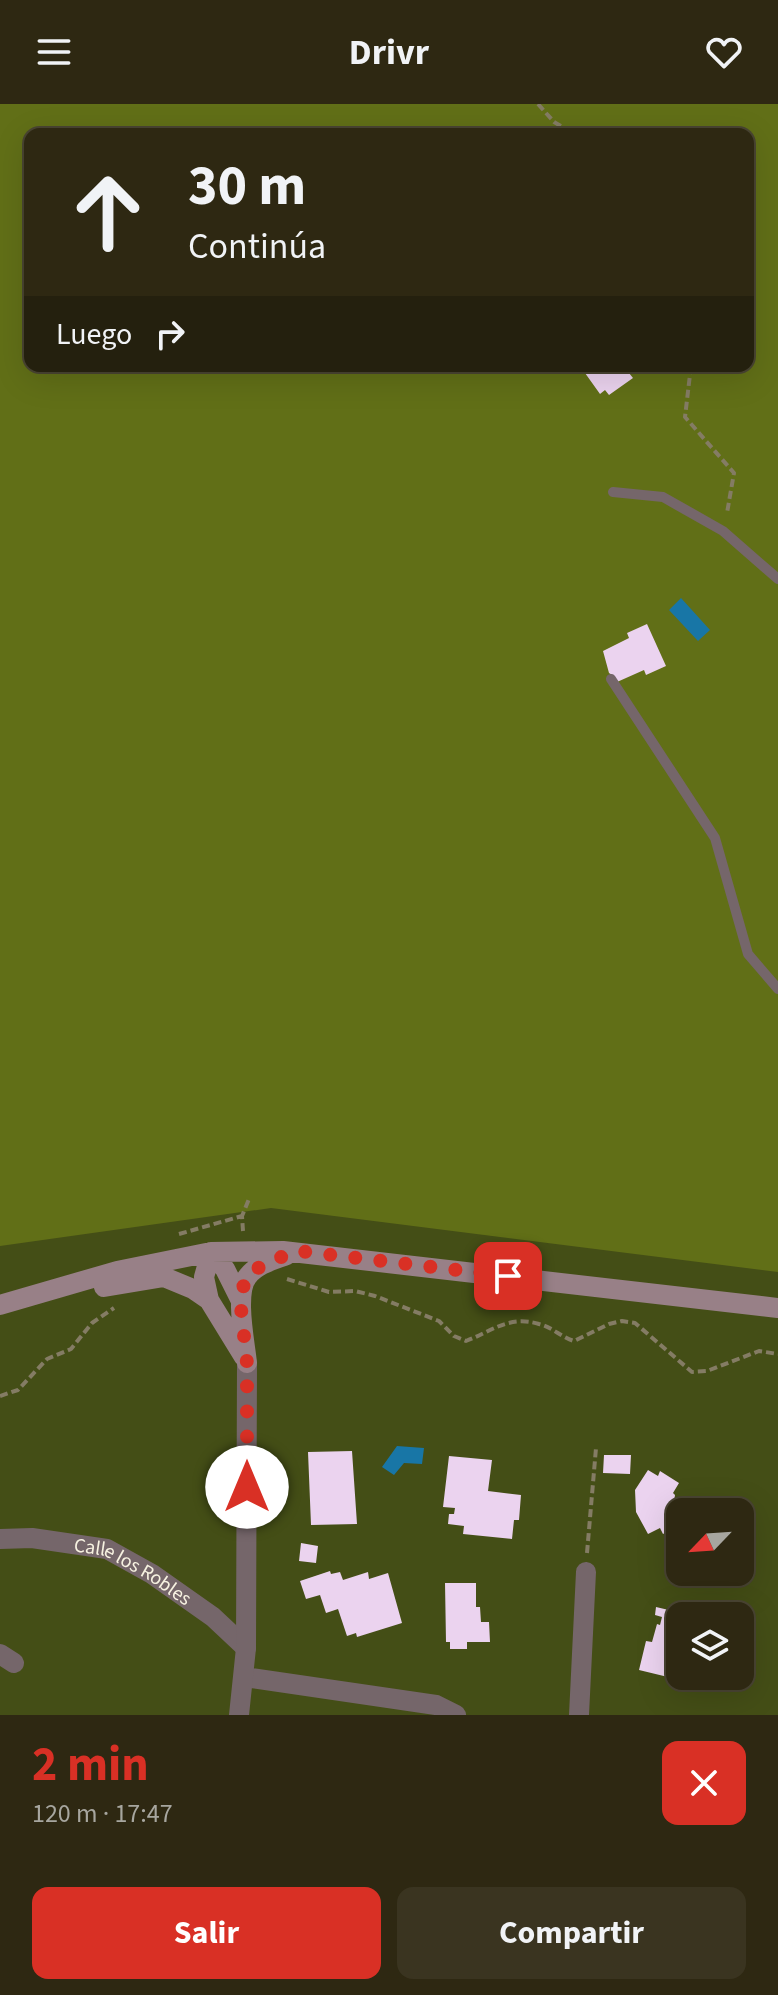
<!DOCTYPE html>
<html lang="es">
<head>
<meta charset="utf-8">
<style>
	:root { --surface:#2e2812; --page:#3a3420; --text:#f1f3f6; --muted:#a7a69f; --line:#494432; --accent:#d93025 }
	body { margin:0; font-family:"Source Sans 3",sans-serif; background:var(--page); color:var(--text); height:100vh; display:flex; flex-direction:column; font-size:30px; white-space:nowrap }
	* { box-sizing:border-box; margin:0 }
	p { font-size:26px; color:var(--muted) }
	.icon { flex:none; width:44px; height:44px; fill:none; stroke:currentColor; stroke-width:2; stroke-linecap:round; stroke-linejoin:round }
	.map { position:relative; height:1611px; overflow:hidden }
	.drawer { display:flex; flex-direction:column; background:var(--surface); flex:1 }
	.drawer>* { flex:none }
	.top-card { position:absolute; left:24px; top:24px; width:730px; height:244px; border-radius:16px; box-shadow:0 8px 32px #0002,0 0 0 2px var(--line); background:#2e2812; color:var(--text); overflow:hidden }
	.needle { width:52px; rotate:245deg }
	.buttons { position:absolute; left:666px; top:1394px; display:grid; gap:16px }
	.buttons a { display:grid; place-items:center; width:88px; height:88px; border-radius:16px; background:var(--surface); box-shadow:0 8px 32px #0002,0 0 0 2px var(--line); font-size:40px }
	.pin { position:absolute; display:grid; place-items:center; width:68px; height:68px; color:#fff; margin:-34px; border-radius:16px; box-shadow:0 4px 12px #0006 }
	.me { position:absolute; width:88px; margin:-44px; rotate:0deg; stroke-linejoin:round; filter:drop-shadow(0 0 6px #0008) }
	.turn { display:flex; align-items:center; gap:28px; height:168px; padding:0 32px; font-size:36px }
	.turn .icon { width:104px; height:104px; stroke-width:2.5 }
	.turn b { display:block; font-size:56px; line-height:68px }
	.then { display:flex; align-items:center; height:76px; padding:0 32px; background:#0003; gap:16px; font-size:30px }
	.round { display:grid; place-items:center; flex:none; width:84px; height:84px; border-radius:16px; background:var(--page) }
	.summary { display:flex; align-items:center; justify-content:space-between; height:136px; padding:0 32px }
	h1 { font-size:48px; font-weight:700; line-height:60px; color:var(--accent) }
	.primary-button { display:flex; gap:16px; margin-top:auto; padding:16px 32px }
	.primary-button a { flex:1; height:92px; border-radius:16px; background:var(--accent); color:#fff; font-size:32px; font-weight:700; line-height:92px; text-align:center }
	.primary-button a+a { background:var(--page); color:var(--text) }
	header { display:flex; justify-content:space-between; align-items:center; height:104px; padding:0 32px; background:var(--surface); font-size:36px; font-weight:700 }
	.map>svg:first-child { display:block }
	.green { fill:#444e16; fill-rule:evenodd }
	.forest { fill:#616f17; fill-rule:evenodd }
	.water { fill:#1876a6 }
	.building { fill:#ebd3ef }
	.lines { fill:none; stroke-linecap:round; stroke-linejoin:round }
	.path { stroke:#847c64; stroke-width:4; stroke-dasharray:8 4; stroke-linecap:butt }
	.service { stroke:#75666a; stroke-width:10 }
	.minor { stroke:#75666a; stroke-width:20 }
	.secondary { stroke:#988087; stroke-width:20 }
	.route { stroke:#d93025; stroke-width:14; stroke-dasharray:0 25.2 }
	.labels { text-anchor:middle; stroke-width:8; stroke-linejoin:round; paint-order:stroke }
	.street-label { font-size:20px; fill:#f7f2e1; stroke:#211d11 }
</style>
</head>
<body>
<header><svg class="icon" aria-label="menu" viewBox="0 0 24 24"><path d="M4 6h16M4 12h16M4 18h16"/></svg>Drivr<svg class="icon" aria-label="heart" viewBox="0 0 24 24"><path d="M12 20l-8-8c-3-5 5-10 8-4 3-6 11-1 8 4z"/></svg></header>
<div class="map">
<svg width="778" height="1611" viewBox="0 0 778 1611">
	<rect width="100%" height="100%" fill="#3e3518"/>
	<path class="green" d="M0,0H778V1611H0ZM30,30H748V262H30ZM680,1408H740V1468H680ZM680,1512H740V1572H680Z"/>
	<path class="forest" d="M0,0H778V1168L271,1104L0,1142ZM30,30H748V262H30Z"/>
	<path class="water" d="M681,494L710,526L698,537L669,506Z
		M397,1342L424,1344L422,1360L404,1359L394,1371L382,1363Z"/>
	<path class="building" d="M580,262H640L629,269L633,274L609,291L605,286L600,290Z
		M647,520L666,562L646,571L644,566L617,578L614,572L609,569L603,547L629,534L627,529Z
		M352,1347L357,1420L311,1421L308,1348Z
		M604,1351H631L630,1370L603,1369Z
		M449,1352L492,1356L488,1387L521,1391L519,1416H514L512,1435L463,1430L464,1422L448,1420L449,1410H454L455,1404L443,1403Z
		M648,1366L658,1372L660,1367L679,1379L673,1389L675,1391L673,1405L680,1420L663,1430L660,1424L648,1430L636,1408L635,1386Z
		M301,1439L318,1442L316,1459L299,1457Z
		M330,1467L331,1470L340,1468L343,1476L368,1468L369,1475L388,1469L402,1519L357,1533L356,1529L347,1532L338,1505L326,1509L320,1491L306,1495L300,1477Z
		M445,1479H476V1503H480L481,1518H489L490,1538H467V1545H450V1538H446Z
		M656,1503L690,1511L680,1512V1559L676,1558L672,1574L639,1566L646,1537L652,1538L657,1520L660,1521L662,1513L655,1511Z"/>
	<g class="lines">
		<path class="path" d="M538,0L554,18L575,30
			M691,262L685,313L734,369L727,409
			M243,1127L242,1112L249,1095
			M179,1130L242,1112
			M287,1175L329,1188L355,1187L375,1192L439,1217L454,1232L466,1237C492,1227 509,1211 539,1220C552,1223 561,1233 574,1237L609,1220L622,1217L635,1219L692,1268L707,1267L759,1247L778,1250
			M0,1292L18,1286L47,1255L71,1245L92,1219L114,1204
			M587,1449L596,1344"/>
		<path class="service" d="M613,388L663,393L723,427L778,475
			M611,575L715,734L748,850L778,885"/>
		<g class="minor">
			<path id="s1" d="M0,1435L32,1434L107,1445L152,1470L213,1513L246,1544"/>
			<path d="M0,1550L14,1559"/>
			<path d="M244,1573L436,1601L456,1611"/>
			<path d="M239,1611L246,1544L247,1259"/>
			<path d="M579,1611L586,1468"/>
		</g>
		<path class="secondary" d="M211,1148L204,1173L209,1196L244,1253
			M211,1148L225,1165L240,1195
			M104,1183L164,1173L193,1185L209,1196
			M0,1201L117,1167L211,1148L283,1147L778,1204
			M247,1259C245,1238 234,1188 248,1172C257,1160 274,1156 287,1151"/>
	</g>
	<g class="lines">
		<path class="route" d="M247,1383V1259L240,1195L246,1173L265,1159L298,1147L508,1172"/>
	</g>
	<g class="labels">
		<g class="street-label">
			<text dy="7" stroke="none"><textPath href="#s1" startOffset="140">Calle los Robles</textPath></text>
		</g>
	</g>
</svg>
<div class="buttons">
<a><svg class="needle" viewBox="-14 -14 28 28"><path d="M0-13l5 13h-10z" fill="#e53935"/><path d="M0 13l5-13h-10z" fill="#a7a69f"/></svg></a>
<a><svg class="icon" aria-label="layers" viewBox="0 0 24 24"><path d="M12 4l9 5-9 5-9-5zM3 14l9 5 9-5"/></svg></a>
</div>
<div class="pin" style="left:508px;top:1172px;background:#d93025"><svg class="icon" aria-label="arrive" viewBox="0 0 24 24"><path d="M6 21V4h12l-3 4 3 4H6"/></svg></div>
<svg class="me" style="left:247px;top:1383px" viewBox="-20 -20 40 40"><circle r="19" fill="#fff"/><path d="M0-13L10 11 0 6-10 11z" fill="#d93025"/></svg>
<div class="top-card">
<div class="turn"><svg class="icon" aria-label="ahead" viewBox="0 0 24 24"><path d="M12 20V5M6 11l6-6 6 6"/></svg><div><b>30 m</b>Continúa</div></div>
<div class="then">Luego<svg class="icon" aria-label="right" viewBox="0 0 24 24"><path d="M7 20v-9h11M14 6l5 5-5 5"/></svg></div>
</div>
</div>
<section class="drawer">
<div class="summary"><div><h1>2 min</h1><p>120 m · 17:47</p></div><a class="round" style="background:#d93025;color:#fff"><svg class="icon" aria-label="close" viewBox="0 0 24 24"><path d="M6 6l12 12M18 6L6 18"/></svg></a></div>
<div class="primary-button"><a>Salir</a><a>Compartir</a></div>
</section>
</body>
</html>
